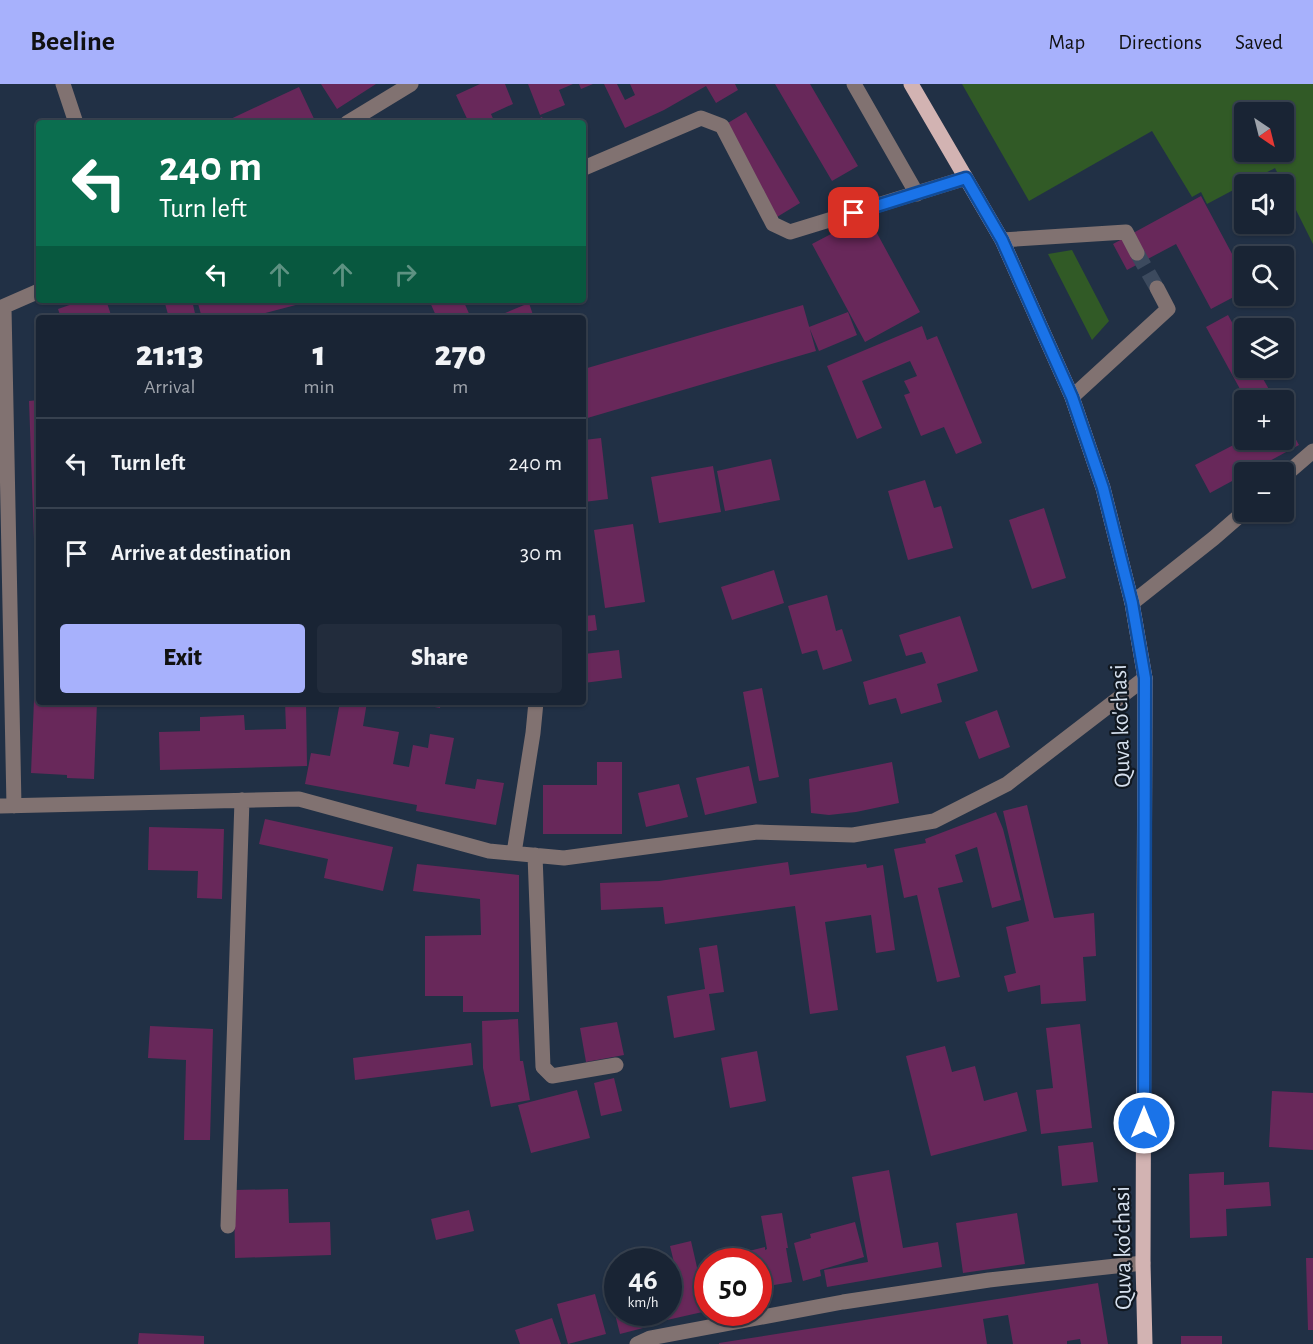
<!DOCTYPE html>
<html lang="en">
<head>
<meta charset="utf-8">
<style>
	:root { --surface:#192434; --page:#222c3c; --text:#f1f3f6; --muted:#9fa4ac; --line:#37414f; --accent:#a7b1fc }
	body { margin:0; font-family:"Alegreya Sans",sans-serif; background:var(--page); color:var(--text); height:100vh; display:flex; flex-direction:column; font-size:22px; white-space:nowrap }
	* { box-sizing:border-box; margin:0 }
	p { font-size:20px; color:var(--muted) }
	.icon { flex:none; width:33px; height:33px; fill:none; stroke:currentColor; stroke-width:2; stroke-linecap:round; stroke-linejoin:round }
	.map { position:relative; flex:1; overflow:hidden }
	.details { position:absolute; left:36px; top:231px; width:550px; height:390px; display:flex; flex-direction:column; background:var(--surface); border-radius:6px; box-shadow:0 2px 4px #0004,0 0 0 2px var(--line) }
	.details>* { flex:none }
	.top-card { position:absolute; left:36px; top:36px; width:550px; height:183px; border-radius:6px; box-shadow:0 2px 4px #0004,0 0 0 2px var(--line); background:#0b6e4f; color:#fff; overflow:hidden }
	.needle { width:39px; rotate:145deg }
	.buttons { position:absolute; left:1234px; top:18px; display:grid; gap:12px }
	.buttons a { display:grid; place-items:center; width:60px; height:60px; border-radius:6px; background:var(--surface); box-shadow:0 2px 4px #0004,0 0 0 2px var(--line); font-size:30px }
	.speed { position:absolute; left:604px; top:1164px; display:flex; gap:12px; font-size:30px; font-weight:700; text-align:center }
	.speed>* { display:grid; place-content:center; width:78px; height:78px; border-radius:50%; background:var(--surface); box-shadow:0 2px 4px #0004,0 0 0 2px var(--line); line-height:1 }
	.speed small { font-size:15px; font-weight:400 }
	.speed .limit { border:9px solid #d22; background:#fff; color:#111 }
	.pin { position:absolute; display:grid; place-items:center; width:51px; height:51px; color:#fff; margin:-26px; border-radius:12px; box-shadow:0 3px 9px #0006 }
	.me { position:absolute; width:66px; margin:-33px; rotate:0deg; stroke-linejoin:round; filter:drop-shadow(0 0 4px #0008) }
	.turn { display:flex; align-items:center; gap:21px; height:126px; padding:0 24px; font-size:27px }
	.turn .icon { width:78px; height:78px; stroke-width:2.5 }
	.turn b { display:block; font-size:42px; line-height:51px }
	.lanes { display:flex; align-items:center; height:57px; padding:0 24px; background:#0003; justify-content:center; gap:30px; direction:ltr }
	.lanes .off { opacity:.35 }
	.eta { display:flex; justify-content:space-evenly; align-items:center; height:102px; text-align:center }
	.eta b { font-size:36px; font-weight:800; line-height:42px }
	.button { display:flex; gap:12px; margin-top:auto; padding:12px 24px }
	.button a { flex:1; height:69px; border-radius:6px; background:var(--accent); color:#111; font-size:24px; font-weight:800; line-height:69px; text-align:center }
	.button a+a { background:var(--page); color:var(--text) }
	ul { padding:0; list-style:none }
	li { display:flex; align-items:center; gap:18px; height:90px; padding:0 24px; border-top:2px solid var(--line) }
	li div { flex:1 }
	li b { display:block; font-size:22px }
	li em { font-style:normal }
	header { display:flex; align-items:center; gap:36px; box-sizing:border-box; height:84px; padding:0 30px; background:var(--accent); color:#111 }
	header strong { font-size:28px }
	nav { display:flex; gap:33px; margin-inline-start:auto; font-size:21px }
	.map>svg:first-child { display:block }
	.green { fill:#315a26; fill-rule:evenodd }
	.building { fill:#68285a }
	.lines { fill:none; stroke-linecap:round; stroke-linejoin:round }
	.minor-tunnel { stroke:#3c4a5e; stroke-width:15; stroke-dasharray:15 8; stroke-linecap:butt }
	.minor { stroke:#817271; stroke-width:15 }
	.major { stroke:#d2b3b2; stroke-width:15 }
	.route-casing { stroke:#114b97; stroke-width:15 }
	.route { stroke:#1a73e8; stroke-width:10 }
	.labels { text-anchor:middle; stroke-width:4.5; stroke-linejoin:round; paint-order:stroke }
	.street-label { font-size:24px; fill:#d5dfed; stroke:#111821 }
</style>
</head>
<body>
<header>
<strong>Beeline</strong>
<nav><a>Map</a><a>Directions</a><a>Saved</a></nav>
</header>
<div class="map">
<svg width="1313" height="1260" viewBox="0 0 1313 1260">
	<rect width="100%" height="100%" fill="#213045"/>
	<path class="green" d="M962,0H1313V160L1275,84L1207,120L1201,108L1192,113L1152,47L1029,117ZM1245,28H1284V68H1245Z
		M1072,166L1109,237L1092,256L1048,170Z"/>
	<path class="building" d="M321,0H376L337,25Z
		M480,0H505L513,20L491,30L495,39H469L456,11Z
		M528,0H573L559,6L565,21L540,31Z
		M579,0H593L581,5Z
		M604,0H617L625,16L635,11L630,0H735L738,6L716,19L706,2L664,26L625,44Z
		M775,0H810L858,82L832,97Z
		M299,3L316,39H222Z
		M746,28L800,119L777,133L723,42Z
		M542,33L545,39H529Z
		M1201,112L1245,194V207L1211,225L1176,160L1127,186L1113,160Z
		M867,131L920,228L865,258L812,160Z
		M84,216H106L112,234H61L58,225Z
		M164,216H192L196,234H169Z
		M197,216H311V217L254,232V234H202Z
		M429,216H463L471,234H437Z
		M529,219L534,234H493Z
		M803,221L816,267L584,335V285Z
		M848,228L857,251L819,267L809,243Z
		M1228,231L1245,262V284H1257L1275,316H1246L1206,243Z
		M922,242L927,256L937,252L982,359L956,370L944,343L921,352L904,311L910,309L904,297L917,292L910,277L862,297L882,344L857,355L827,282Z
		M39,316V510H36L29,317Z
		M1284,334L1299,361L1249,388H1245V390L1210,409L1195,381L1245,355L1284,356Z
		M601,354L608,415L584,418V356Z
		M771,375L780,416L725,427L717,387Z
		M713,382L721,428L659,439L651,393Z
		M925,396L934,424L941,422L953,464L908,476L888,407Z
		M1044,424L1066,494L1032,505L1009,436Z
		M633,440L645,518L605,524L594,446Z
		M774,486L784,519L732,536L721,503Z
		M827,511L836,547L842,545L852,577L823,586L817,566L802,570L788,522Z
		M595,531L597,546L584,548V532Z
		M960,532L978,587L937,600L942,618L901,630L896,614L869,621L863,598L926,579L922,568L906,572L899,551Z
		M619,566L622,594L584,599V570Z
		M35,592H39V618H97L94,695L67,694V691L31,689Z
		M762,604L779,693L759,697L743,608Z
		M285,618H306L307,682L160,686L159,648L200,647V633L244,631L245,646L286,645Z
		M340,618H367L363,642L399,648L393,680L409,683L413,661L428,664L430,650L454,654L445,700L475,705L477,695L504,699L496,741L416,727L417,721L305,700L311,669L330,672Z
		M413,618H441L440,624L413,619Z
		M997,626L1010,663L979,675L965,638Z
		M597,678H622V750H543V701H597Z
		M892,678L899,719L856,728L829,731L811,729L809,695Z
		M749,682L757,719L705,731L696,694Z
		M679,700L688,733L646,743L638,709Z
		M1027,721L1054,834L1094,829L1096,872L1083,873L1086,917L1041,920L1040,901L1008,908L1004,892L1016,889L1006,843L1029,837L1003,727Z
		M996,728L1003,745L1021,816L992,824L977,763L955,771L963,798L938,804L960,893L937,898L917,811L904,814L894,765L926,759L925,755Z
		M265,735L393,763L383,807L324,794L328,775L259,760Z
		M149,743L224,745L222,815L197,814L198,787L148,786Z
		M788,778L790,791L866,780L867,784L883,781L895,866L876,869L871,831L825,838L838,926L810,930L795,822L665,840L663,823L601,826L600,799L659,797Z
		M417,780L519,791V928H463V912H425V852L481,851L480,815L413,807Z
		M717,861L724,908L709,910L715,946L674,954L667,912L705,905L699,864Z
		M518,935L520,977H523L530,1016L491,1023L483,984L482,937Z
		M617,938L624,971L586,978L580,944Z
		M1080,940L1092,1044L1041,1050L1036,1006L1053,1004L1046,944Z
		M150,942L213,945L210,1056H184L186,976L148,974Z
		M471,959L473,981L355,996L353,974Z
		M945,962L952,988L975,982L984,1017L1017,1008L1027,1047L931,1072L906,972Z
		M757,967L766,1017L730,1024L721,974Z
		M614,994L622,1027L601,1032L594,999Z
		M577,1006L590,1054L531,1069L518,1021Z
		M1272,1007L1313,1009V1066L1269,1063Z
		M1093,1058L1098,1098L1062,1102L1058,1062Z
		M889,1086L903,1164L938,1158L942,1183L827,1203L824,1186L868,1178L852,1093Z
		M1224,1088V1101L1269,1098L1271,1122L1226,1125L1227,1152L1190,1154L1189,1090Z
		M288,1105L289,1139L330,1138L331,1171L235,1174L234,1106Z
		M469,1126L474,1147L436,1156L431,1135Z
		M782,1129L788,1164H786L792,1198L774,1201V1204L759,1207V1178H738L737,1170L765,1163V1166L767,1165L761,1132Z
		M1017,1129L1025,1180L963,1189L956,1139Z
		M855,1138L864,1173L820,1186L821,1192L803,1197L794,1159L811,1154L810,1150Z
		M691,1157L707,1227L667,1236L666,1228H669V1193L677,1191L670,1162Z
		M1306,1174H1313V1246H1308Z
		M1098,1199L1108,1260H1081L1080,1255L1067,1257V1260H1013L1008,1231L983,1235L987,1260H719V1259Z
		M618,1208V1228H643L647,1243L620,1250L610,1210Z
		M595,1210L606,1250L568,1260L557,1220Z
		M552,1234L561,1260H520L515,1246Z
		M139,1249L204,1252V1260H138Z
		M1181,1252H1222V1260H1181Z"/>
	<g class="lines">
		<path class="minor-tunnel" d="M1137,169L1157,204"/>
		<path class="minor" d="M63,0L76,39
			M854,0L917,110
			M347,39L411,0
			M584,84L701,34L722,42L773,140L790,148L966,94
			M1002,156L1126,148L1137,169
			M0,224L39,207
			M4,224L14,722
			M1072,313L1168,225L1157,204
			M1284,392L1313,367
			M1132,519L1214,454L1245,427
			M0,722L299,715L489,767L564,774L757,748L853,751L934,737L1007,700L1145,594
			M514,769L533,649L536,618
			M535,771L543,983L552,992L616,981
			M228,1142L242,716
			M637,1260L650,1254L843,1218L989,1196L1143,1179"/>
		<path class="major" d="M911,0L1002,156L1072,313L1103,404L1132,519L1145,594L1143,1179L1145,1260"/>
	</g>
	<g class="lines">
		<g class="route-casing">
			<path id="route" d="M854,129L966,94L1002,156L1072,313L1103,404L1132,519L1145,594L1144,1039"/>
		</g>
		<use href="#route" class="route"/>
	</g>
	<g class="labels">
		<g class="street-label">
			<text transform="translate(1120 642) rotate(-92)" y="8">Quva ko'chasi</text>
			<text transform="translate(1122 1164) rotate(-91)" y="8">Quva ko'chasi</text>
		</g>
	</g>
</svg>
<div class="buttons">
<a><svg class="needle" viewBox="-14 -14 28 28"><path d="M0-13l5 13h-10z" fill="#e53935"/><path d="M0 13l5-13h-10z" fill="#9fa4ac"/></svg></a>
<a><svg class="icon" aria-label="sound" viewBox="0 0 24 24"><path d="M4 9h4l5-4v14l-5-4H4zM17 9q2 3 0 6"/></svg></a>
<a><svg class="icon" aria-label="search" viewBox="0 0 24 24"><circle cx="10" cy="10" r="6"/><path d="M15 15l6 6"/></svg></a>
<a><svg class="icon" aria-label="layers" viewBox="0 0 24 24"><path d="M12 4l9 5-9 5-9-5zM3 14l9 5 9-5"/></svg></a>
<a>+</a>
<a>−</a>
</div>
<div class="speed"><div>46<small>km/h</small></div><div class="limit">50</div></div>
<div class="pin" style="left:854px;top:129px;background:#d93025"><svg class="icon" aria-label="arrive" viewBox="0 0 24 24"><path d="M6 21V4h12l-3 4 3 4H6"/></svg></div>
<svg class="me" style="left:1144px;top:1039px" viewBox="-20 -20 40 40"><circle r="17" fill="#1a73e8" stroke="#fff" stroke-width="3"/><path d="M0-11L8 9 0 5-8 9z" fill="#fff"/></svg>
<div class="top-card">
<div class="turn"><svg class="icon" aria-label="left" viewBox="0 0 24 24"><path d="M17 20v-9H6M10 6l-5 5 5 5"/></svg><div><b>240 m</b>Turn left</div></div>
<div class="lanes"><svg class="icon" aria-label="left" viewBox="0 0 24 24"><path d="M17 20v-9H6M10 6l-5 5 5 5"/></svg><svg class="icon off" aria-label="ahead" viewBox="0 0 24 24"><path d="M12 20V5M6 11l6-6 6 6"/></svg><svg class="icon off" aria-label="ahead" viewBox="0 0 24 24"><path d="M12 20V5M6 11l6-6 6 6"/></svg><svg class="icon off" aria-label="right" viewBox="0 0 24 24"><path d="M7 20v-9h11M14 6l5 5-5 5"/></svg></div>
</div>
<section class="details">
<div class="eta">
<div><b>21:13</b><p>Arrival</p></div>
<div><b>1</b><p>min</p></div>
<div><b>270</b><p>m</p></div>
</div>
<ul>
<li><svg class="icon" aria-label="left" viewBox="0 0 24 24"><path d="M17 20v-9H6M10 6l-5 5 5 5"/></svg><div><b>Turn left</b></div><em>240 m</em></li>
<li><svg class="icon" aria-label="arrive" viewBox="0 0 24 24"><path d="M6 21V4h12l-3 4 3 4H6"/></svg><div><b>Arrive at destination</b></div><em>30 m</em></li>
</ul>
<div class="button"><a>Exit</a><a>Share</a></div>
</section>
</div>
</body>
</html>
